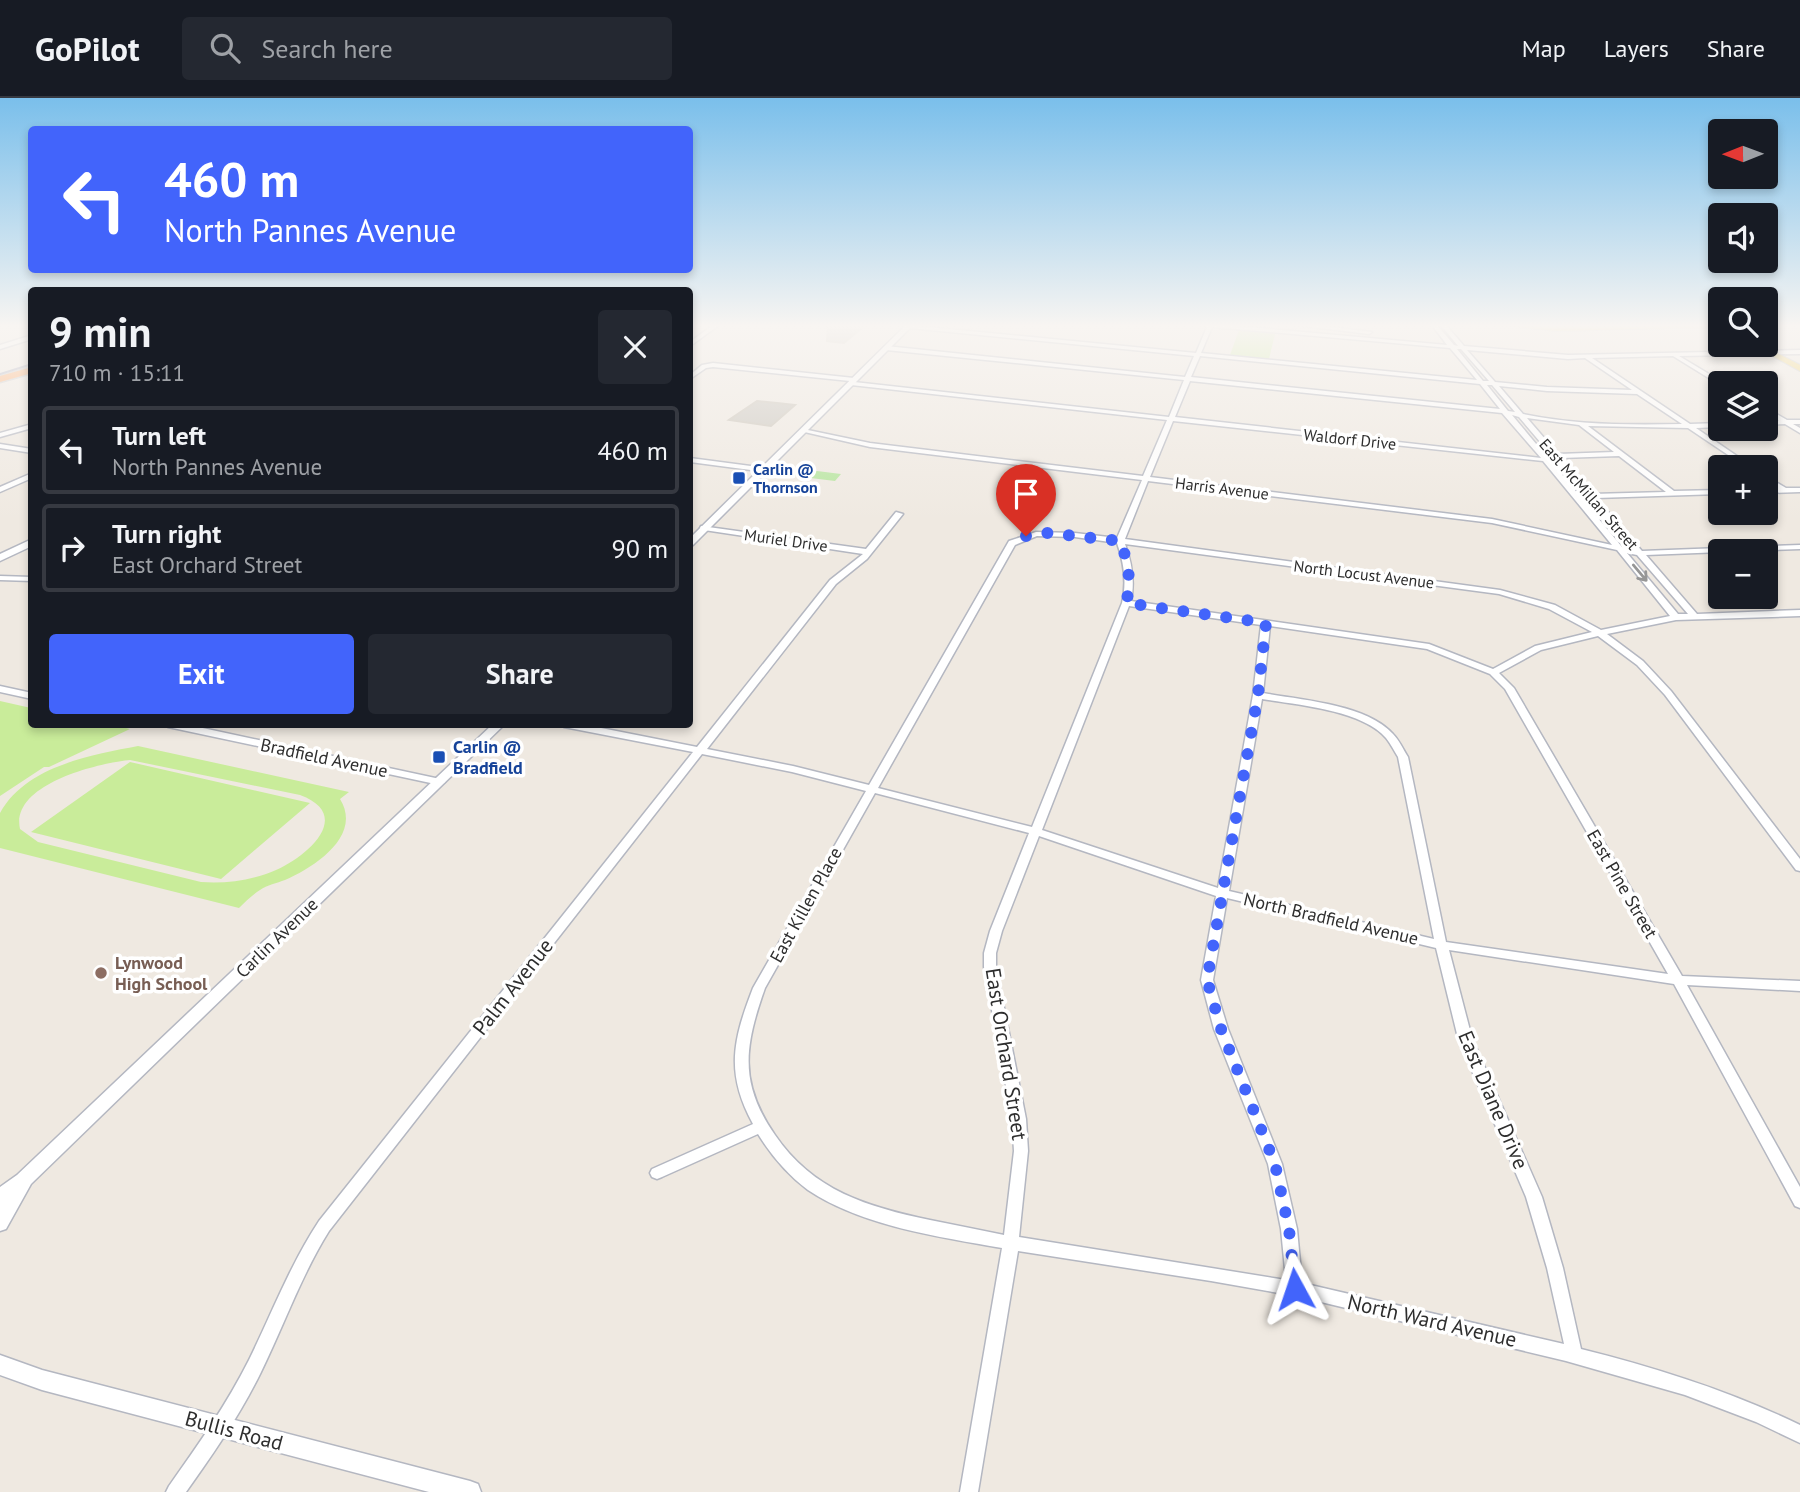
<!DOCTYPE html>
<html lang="en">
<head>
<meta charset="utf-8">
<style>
	:root { --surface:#171b24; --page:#242831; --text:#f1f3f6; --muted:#9ea1a6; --line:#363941; --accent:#4264fb }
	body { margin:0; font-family:"PT Sans",sans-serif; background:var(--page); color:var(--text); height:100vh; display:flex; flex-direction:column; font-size:26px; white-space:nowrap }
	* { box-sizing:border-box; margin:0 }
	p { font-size:23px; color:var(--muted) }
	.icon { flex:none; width:38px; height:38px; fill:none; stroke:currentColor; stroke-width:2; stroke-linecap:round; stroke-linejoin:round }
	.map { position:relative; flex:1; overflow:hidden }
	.details { position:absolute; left:28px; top:189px; width:665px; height:441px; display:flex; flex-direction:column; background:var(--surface); border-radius:7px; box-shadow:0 4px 10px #0003 }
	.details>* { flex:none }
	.banner { position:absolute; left:28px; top:28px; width:665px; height:147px; border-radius:7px; box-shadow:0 4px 10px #0003; background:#4264fb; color:#fff; overflow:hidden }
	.needle { width:46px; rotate:269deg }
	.tools { position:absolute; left:1708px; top:21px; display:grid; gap:14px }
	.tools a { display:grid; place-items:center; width:70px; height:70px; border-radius:7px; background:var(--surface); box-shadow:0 4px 10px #0003; font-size:35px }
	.pin { position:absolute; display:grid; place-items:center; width:60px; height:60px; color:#fff; margin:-72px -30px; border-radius:50% 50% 50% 0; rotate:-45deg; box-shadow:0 0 7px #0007 }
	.pin .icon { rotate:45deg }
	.me { position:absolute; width:77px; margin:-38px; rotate:355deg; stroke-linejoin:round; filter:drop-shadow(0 0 5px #0008) }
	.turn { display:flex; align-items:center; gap:24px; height:147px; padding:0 21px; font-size:32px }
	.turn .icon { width:91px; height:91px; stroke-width:2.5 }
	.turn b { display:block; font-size:49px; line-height:60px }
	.round { display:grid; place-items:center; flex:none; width:74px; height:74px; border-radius:7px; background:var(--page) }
	.headline { display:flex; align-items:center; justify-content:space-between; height:119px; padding:0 21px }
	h1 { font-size:42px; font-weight:700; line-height:52px }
	.primary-button { display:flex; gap:14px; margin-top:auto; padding:14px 21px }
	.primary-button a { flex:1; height:80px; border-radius:7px; background:var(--accent); color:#fff; font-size:28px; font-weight:700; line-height:80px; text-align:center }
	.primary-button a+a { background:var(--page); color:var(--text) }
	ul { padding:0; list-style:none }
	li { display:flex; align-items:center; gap:21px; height:88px; margin:0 14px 10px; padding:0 7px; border:4px solid var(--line); border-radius:7px }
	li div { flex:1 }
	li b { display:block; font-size:26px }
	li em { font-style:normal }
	header { display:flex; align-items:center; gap:42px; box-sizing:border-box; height:98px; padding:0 35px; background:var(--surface); border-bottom:2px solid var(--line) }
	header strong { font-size:33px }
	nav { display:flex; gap:38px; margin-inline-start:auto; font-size:24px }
	.search { width:490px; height:63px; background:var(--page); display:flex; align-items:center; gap:18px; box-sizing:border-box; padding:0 24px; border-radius:7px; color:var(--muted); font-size:26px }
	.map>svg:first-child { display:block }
	.green { fill:#b6e59e }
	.pitch { fill:#c9ec9a; fill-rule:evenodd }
	.building { fill:#cbc7bf; stroke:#cbc5ba; stroke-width:2 }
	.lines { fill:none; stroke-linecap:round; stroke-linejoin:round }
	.minor-casing { stroke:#b4b7c1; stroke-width:3 }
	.tertiary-casing { stroke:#b4b7c1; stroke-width:3 }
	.primary-casing { stroke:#c9c9c9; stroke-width:2 }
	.motorway-casing { stroke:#c9c9c9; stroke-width:3 }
	.minor { fill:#fff; fill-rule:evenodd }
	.tertiary { fill:#fff; fill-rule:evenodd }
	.primary { fill:#f2d163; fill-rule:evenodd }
	.motorway { fill:#ffa35c; fill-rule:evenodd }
	.tram { stroke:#a3a6b8; stroke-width:2 }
	.oneway { stroke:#969696 }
	.route { stroke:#4264fb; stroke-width:12; stroke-dasharray:0 21.6 }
	.transit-dot { fill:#1a4fb4; stroke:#fff; stroke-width:2.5 }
	.education-dot { fill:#8d6e63; stroke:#fff; stroke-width:2.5 }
	.labels { text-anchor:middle; stroke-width:7; stroke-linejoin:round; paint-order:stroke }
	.far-street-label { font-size:16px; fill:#2e2e2e; stroke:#fff }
	.far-transit-label { font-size:16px; font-weight:bold; fill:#164399; stroke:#fff; text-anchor:start }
	.transit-label { font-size:18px; font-weight:bold; fill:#164399; stroke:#fff; text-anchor:start }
	.street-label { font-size:18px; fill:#2e2e2e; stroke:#fff }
	.education-label { font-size:18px; font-weight:bold; fill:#785e54; stroke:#fff; text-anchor:start }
	.near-street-label { font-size:21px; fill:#2e2e2e; stroke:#fff }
</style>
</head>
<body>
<header>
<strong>GoPilot</strong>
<div class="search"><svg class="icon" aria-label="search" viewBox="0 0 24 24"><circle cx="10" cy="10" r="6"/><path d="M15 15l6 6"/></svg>Search here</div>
<nav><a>Map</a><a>Layers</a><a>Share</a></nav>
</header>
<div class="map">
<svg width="1800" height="1394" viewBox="0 0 1800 1394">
	<rect width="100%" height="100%" fill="#efe9e1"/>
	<path class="green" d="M785,369L841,376L835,383L778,376Z"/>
	<path class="pitch" d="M1239,232L1275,236L1269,261L1230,257Z
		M0,603L31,610L32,626H110L130,631L49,669H44L0,698Z
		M138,648L349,694L340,701C363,738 314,769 285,782C277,785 267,787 260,792C252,797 245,804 239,810L0,750V715C26,668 91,657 138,648ZM130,662L300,697C354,717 308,758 276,772C253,782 226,786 201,784L38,744L20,731C10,686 99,665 130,662Z
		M130,664L310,705L221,781L31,734Z"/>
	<path class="building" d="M828,227H865L844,245L827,243Z
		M757,303L777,305L795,307L771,328L729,322Z"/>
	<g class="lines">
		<g class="minor-casing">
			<path id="minor" d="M713,227H719L693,246H690V244Z
				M907,227L1196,255L1207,229L1205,227H1227L1447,247L1432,227H1437L1454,247L1458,248L1441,227H1446L1464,248L1568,257L1800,252V256L1679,258L1724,285L1720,287L1673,258L1592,260L1690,326L1720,325V329L1696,330L1753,369H1746L1688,330L1588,328L1674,393L1720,392V396L1596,400L1642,453L1800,447V451L1646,457L1697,516L1800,512V518L1676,522L1607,536L1643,563L1671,593L1800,761V773L1796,772L1665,597L1637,567L1598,538L1541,552L1499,575L1514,590L1682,878L1800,883V893L1687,887L1800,1089V1110L1795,1108L1674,886L1449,852L1472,940L1542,1099L1563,1170L1581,1251C1657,1270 1730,1293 1800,1327V1345L1756,1324L1685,1297L1566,1263L1296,1198L1211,1183L1018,1153L978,1394H960L1002,1150C939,1139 862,1128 808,1092C788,1077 771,1057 758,1036L662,1079L657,1081L652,1079L650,1075L652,1071L753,1026C725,975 733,942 753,890L866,693L792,674L702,656L329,1133C301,1178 284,1227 261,1274C240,1317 213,1356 186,1394H166L169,1388C198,1347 227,1306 249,1262C272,1215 290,1167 319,1123L693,654L564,629L559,626H581L697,649L830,482L863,456L704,432L700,430L701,428L866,451L896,414L903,416L867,461L836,486L707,651L793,668L869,687L1009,443L1036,434L1075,435L1117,440L1142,382L870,349L800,333L803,331L870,345L1143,378L1167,322L851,287L848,285L850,283L713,269L706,270L690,281V277L702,267L713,265L854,280L857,282L854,284L1169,319L1184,282L886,252L883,250L886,248L1185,279L1194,258L909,230ZM1212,229L1450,250L1477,282L1201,255ZM1457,251H1461L1489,283H1483ZM1467,252L1568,261L1585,260L1632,292L1547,289L1495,284ZM1200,258L1480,286L1500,311L1191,279ZM1190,283L1502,315L1541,360L1175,319ZM1487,287H1492L1515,314L1508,313ZM1499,288L1547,293L1637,296L1682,326C1629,327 1575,327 1523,316ZM1512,317L1519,319L1552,358L1547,359ZM1527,320L1579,327L1614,354L1558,356ZM1173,323L1543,363L1612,447L1492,421L1150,379ZM1619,358L1666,394L1592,396L1561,360ZM1555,361L1632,451L1622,449L1550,362ZM1148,383L1492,425L1617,452L1670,518L1601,532L1555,507L1500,492L1125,441ZM1037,438L1075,439L1117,445C1124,465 1127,484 1122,505L1032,729L878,690L1015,447ZM1125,446L1499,496L1549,511L1592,534L1535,548L1493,571L1429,546L1131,503C1135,483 1132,465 1125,446ZM1627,455L1637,457L1688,516H1678ZM1129,508L1261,527L1253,597L1218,790L1042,732ZM1270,528L1427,551L1490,576L1505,591L1668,876L1446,844L1408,659C1403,651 1399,642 1393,636C1366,606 1301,602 1263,595ZM1262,601C1297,607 1362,612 1386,640C1391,646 1394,653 1398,659L1434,841L1229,793ZM875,695L1029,735L990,833L984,855V869L1012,1021L1014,1053L1004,1137C980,1132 955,1127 930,1122C868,1109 813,1093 775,1037C738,984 745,947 765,890ZM1039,738L1216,798L1201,882L1214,931L1268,1066L1281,1131L1286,1182L1019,1139L1028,1053L1026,1021L996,869V855L1002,833ZM1227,800L1436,850L1458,940L1526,1099L1547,1170L1564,1246L1302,1185L1297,1131L1282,1066L1228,931L1213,882Z
				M1295,227H1315L1372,234L1369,236Z
				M1766,310L1787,322H1800V326H1793L1800,330V335L1785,326L1766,327V323H1779L1766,315Z
				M32,326V330L0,339V335Z
				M0,346L32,351V355L0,350Z
				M690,360L766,370L769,372L766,374L690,364Z
				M32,375V380L0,394V389Z
				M1766,378L1786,390H1800V394L1766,395V391H1777L1766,383Z
				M0,478L32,479V483L0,482Z
				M0,588L32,595V601L0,594Z
				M163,626H184L440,681L445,684L440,687L168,629Z"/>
		</g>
		<g class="tertiary-casing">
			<path id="tertiary" d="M906,227H913L693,447L690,448V440Z
				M32,237V241L0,251V247Z
				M32,441V448L0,463V456Z
				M493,626H505L31,1086L6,1131L0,1133V1089L17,1077Z
				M0,1257L42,1272L470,1383L478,1386L481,1394H429L42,1292L0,1277Z"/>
		</g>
		<g class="primary-casing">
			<path id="primary" d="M1498,227H1718L1714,229L1557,233Z
				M1752,247H1762L1800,267V273Z"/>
		</g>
		<g class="motorway-casing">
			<path id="motorway" d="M32,269V275L0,284V278Z"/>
		</g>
		<use href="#minor" class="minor"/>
		<use href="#tertiary" class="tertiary"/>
		<use href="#primary" class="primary"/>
		<use href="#motorway" class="motorway"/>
		<path class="tram" d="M0,276L32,266"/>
	</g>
	<defs><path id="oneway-shaft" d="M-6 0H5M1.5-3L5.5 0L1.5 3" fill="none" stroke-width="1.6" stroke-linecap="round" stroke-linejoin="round" transform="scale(1.75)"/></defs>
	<use class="oneway" href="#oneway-shaft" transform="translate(1640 475) rotate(50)"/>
	<linearGradient id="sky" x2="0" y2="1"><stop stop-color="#7abfeb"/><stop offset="0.54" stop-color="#f8f5f2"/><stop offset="1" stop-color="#f8f5f2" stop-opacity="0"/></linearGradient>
	<rect width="1800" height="422" fill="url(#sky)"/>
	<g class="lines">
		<path class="route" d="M1026,438L1048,435L1120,443C1128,463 1132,483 1126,505L1266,525L1258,597L1207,882L1221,931L1275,1066L1289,1131L1295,1191"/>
	</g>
	<g class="transit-dot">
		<rect x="732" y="373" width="14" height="14" rx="3.5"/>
		<rect x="432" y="652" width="14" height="14" rx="3.5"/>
	</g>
	<circle class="education-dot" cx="101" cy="875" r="7"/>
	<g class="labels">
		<g class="far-street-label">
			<text transform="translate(1350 341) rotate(6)" y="6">Waldorf Drive</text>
			<text transform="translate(1222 390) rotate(7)" y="6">Harris Avenue</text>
			<text transform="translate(1589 396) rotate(49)" y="6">East McMillan Street</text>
			<text transform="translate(786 442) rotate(8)" y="6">Muriel Drive</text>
			<text transform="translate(1364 476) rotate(7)" y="6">North Locust Avenue</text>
		</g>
		<g class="far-transit-label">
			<text x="753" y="377">Carlin @<tspan x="753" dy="18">Thornson</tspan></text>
		</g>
		<g class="transit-label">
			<text x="453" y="655">Carlin @<tspan x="453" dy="21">Bradfield</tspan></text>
		</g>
		<g class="street-label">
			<text transform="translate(324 660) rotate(12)" y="6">Bradfield Avenue</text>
			<text transform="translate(1622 786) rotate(60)" y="6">East Pine Street</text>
			<text transform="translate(806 807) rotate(-61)" y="6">East Killen Place</text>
			<text transform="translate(1331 821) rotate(13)" y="6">North Bradfield Avenue</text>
			<text transform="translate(277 840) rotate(-44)" y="6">Carlin Avenue</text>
		</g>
		<g class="education-label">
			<text x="115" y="871">Lynwood<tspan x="115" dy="21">High School</tspan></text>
		</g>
		<g class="near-street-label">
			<text transform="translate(513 889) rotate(-52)" y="7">Palm Avenue</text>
			<text transform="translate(1006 956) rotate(81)" y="7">East Orchard Street</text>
			<text transform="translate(1493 1002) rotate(67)" y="7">East Diane Drive</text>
			<text transform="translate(1432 1223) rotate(13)" y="7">North Ward Avenue</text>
			<text transform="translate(234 1333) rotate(15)" y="7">Bullis Road</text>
		</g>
	</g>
</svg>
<div class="tools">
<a><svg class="needle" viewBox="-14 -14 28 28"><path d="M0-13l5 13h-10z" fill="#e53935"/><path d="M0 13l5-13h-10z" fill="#9ea1a6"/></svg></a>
<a><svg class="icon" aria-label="sound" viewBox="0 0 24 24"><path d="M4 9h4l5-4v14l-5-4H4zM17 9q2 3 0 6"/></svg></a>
<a><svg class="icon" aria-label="search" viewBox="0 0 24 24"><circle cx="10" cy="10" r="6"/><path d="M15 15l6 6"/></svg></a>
<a><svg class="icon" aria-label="layers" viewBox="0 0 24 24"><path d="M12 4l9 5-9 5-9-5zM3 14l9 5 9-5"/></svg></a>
<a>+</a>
<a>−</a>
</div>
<div class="pin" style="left:1026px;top:438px;background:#d93025"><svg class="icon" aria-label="arrive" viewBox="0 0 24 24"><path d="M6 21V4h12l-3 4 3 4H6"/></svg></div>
<svg class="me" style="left:1295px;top:1191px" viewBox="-20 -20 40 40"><path d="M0-17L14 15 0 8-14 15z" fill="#4264fb" stroke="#fff" stroke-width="4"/></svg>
<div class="banner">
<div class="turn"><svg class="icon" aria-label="left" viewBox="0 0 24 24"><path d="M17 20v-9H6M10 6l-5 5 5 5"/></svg><div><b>460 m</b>North Pannes Avenue</div></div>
</div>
<section class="details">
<div class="headline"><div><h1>9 min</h1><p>710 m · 15:11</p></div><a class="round"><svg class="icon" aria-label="close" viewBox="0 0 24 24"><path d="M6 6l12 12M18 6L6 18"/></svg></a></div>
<ul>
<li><svg class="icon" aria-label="left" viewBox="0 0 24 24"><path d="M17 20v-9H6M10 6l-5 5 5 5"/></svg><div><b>Turn left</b><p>North Pannes Avenue</p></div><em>460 m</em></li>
<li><svg class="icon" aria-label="right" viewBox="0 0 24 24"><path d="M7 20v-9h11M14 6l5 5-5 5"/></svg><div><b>Turn right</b><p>East Orchard Street</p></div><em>90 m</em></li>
</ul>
<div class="primary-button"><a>Exit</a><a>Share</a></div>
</section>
</div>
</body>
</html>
